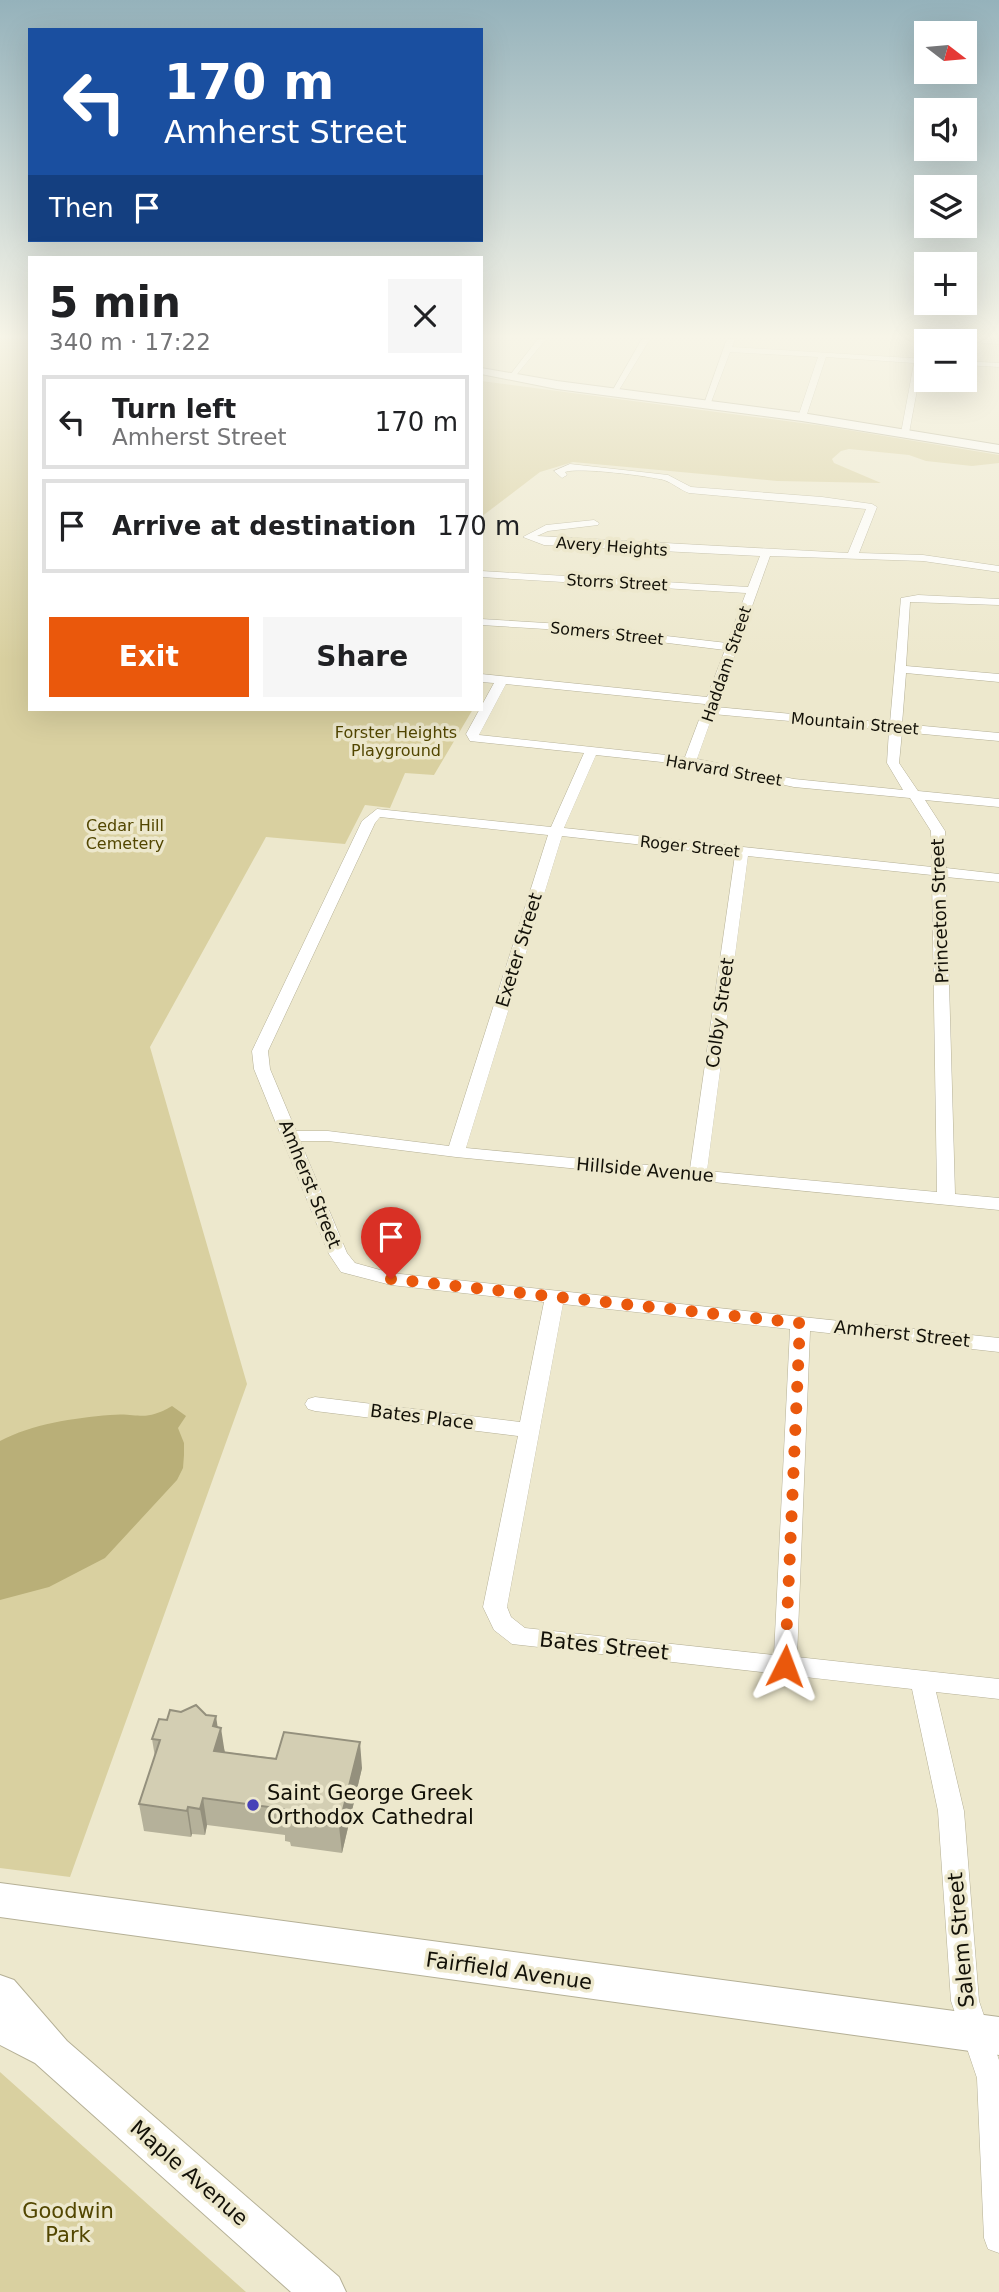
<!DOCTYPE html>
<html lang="en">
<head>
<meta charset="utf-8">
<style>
	:root { --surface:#fff; --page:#f6f6f6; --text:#202124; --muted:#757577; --line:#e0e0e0; --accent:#ea580c }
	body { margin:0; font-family:"DejaVu Sans",sans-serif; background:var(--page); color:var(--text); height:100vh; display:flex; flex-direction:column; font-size:26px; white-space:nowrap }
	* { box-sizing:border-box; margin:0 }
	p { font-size:23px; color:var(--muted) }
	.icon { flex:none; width:38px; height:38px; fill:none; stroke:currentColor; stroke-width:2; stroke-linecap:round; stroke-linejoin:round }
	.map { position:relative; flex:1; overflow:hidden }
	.drawer { position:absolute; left:28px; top:256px; width:455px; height:455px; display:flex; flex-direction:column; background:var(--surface); border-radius:0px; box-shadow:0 7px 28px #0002 }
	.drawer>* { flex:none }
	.banner { position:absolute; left:28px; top:28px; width:455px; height:214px; border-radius:0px; box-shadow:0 7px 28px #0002; background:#1a4fa0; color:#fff; overflow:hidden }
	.needle { width:46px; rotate:106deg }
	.fabs { position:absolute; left:914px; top:21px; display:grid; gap:14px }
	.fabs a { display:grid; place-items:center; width:63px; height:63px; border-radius:0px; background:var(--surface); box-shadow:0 7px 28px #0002; font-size:35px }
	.pin { position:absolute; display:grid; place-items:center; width:60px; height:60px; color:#fff; margin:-72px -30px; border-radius:50% 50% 50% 0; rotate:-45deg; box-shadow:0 0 7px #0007 }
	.pin .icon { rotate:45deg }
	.me { position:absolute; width:77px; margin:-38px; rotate:3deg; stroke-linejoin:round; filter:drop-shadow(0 0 5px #0008) }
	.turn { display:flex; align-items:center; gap:24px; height:147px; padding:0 21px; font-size:32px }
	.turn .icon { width:91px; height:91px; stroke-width:2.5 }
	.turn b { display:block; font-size:49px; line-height:60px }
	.then { display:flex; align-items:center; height:66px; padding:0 21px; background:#0003; gap:14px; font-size:26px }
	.round { display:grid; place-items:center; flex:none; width:74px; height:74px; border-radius:0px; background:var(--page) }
	.overview { display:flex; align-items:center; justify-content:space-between; height:119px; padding:0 21px }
	h1 { font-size:42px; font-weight:600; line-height:52px }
	.cta { display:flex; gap:14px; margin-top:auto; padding:14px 21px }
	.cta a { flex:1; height:80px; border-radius:0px; background:var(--accent); color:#fff; font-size:28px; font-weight:600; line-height:80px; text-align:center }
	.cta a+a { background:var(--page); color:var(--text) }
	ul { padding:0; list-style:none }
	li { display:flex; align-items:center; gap:21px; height:94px; margin:0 14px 10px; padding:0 7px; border:4px solid var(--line); border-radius:0px }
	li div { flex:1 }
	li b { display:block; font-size:26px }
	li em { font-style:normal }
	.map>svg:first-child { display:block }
	.green { fill:#d9d0a0 }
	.water { fill:#b9af78 }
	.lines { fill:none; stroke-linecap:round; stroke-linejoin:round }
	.street-casing { stroke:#b5b096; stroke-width:1 }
	.secondary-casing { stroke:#b5b096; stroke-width:2 }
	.street { fill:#fff; fill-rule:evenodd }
	.secondary { fill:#fff; fill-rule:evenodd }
	.wall { fill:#b5b19a }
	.shaded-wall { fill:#94907d }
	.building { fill:#d3ceb3; stroke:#94907d; stroke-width:2 }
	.route { stroke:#ea580c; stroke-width:12; stroke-dasharray:0 21.6 }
	.poi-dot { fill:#4842b8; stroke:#ede8cd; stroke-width:2.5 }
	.labels { text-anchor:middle; stroke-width:7; stroke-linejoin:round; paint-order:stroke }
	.far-street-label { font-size:16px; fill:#131108; stroke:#ede8cd }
	.far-park-label { font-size:16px; fill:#524600; stroke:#ede8cd }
	.street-label { font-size:18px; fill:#131108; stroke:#ede8cd }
	.near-street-label { font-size:21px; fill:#131108; stroke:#ede8cd }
	.near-poi-label { font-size:21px; fill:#131108; stroke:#ede8cd; text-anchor:start }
	.near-park-label { font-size:21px; fill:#524600; stroke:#ede8cd }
</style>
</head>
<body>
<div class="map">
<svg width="999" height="2292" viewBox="0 0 999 2292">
	<rect width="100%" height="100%" fill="#ede8cd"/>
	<path class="green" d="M0,339H30V709H473L434,775L405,773L390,808L365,805L345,844L266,837L150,1047L247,1384L70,1877L0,1868Z
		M481,381L824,426L999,455V463L972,466L926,461L909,455L849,449L841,451L832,459L834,463L881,483L777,481L573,462L540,472L481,517Z
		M0,2072L246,2292H0Z"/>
	<path class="water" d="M172,1406L186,1416L178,1428L184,1443V1455L183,1468L177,1480L105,1558L49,1587L0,1600V1441C32,1424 74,1418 110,1415C139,1412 143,1423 172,1406Z"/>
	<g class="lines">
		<g class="street-casing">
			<path id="street" d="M538,339H546L513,379H507Z
				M642,339H650L616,395H610Z
				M727,339H735L732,347L926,359V363H922L909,433L905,436L901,433L914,363L826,357L806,417L802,420L798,417L818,357L730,352L710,405L703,407Z
				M954,339L999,340V344L958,341Z
				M964,361L999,363V367L964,365Z
				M570,464L668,475L691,487L822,497L872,504L877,507L859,553L923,555L999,566V572L923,561L770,556L716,707L890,723L901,598L918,595L999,599V605L910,602L906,666L999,674V682L906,673L902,724L999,733V741L902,732L899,763L918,791L999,799V807L925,800L945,831L946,868L999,874V882L946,877L955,1194L999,1198V1210L456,1157L328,1141H300L347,1253L355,1263L391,1273L999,1338V1352L810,1331L797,1657L999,1679V1699L936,1692L964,1811L979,2001L999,2060V2253L988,2249L984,2238L977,2078L951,2001L938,1811L912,1689L512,1644L494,1630L483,1607L518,1436L315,1411L308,1409L305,1404L308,1399L315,1397L520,1422L544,1302L391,1285L341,1272L329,1254L254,1069L252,1051L362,821L377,809L551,827L584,753L470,741L466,734L494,683L481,682V674L707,697L725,650L562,630L481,625V619L562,624L727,643L746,593L481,577V571L748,587L760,556L544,545L523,537L546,525L594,520L599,523L598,525L548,531L537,536L848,553L866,509L689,493C680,490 673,483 664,480C648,476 579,467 565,472L567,475L562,478L554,471ZM506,684L705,704L685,757L479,735ZM713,714L889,730L887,763L903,790L794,779L697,759ZM596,755L690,765L794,787L910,798L931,831L932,867L564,828ZM380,817L548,835L449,1146L328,1131H296L270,1069L268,1051L375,823ZM562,836L735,855L690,1169L466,1148ZM748,856L932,875L937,1192L707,1171ZM563,1304L790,1329L774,1655L525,1628L511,1617L507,1607Z"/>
		</g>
		<g class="secondary-casing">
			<path id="secondary" d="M481,368L557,381L802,413L999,445V453L802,421L557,389L481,374Z
				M0,1883L999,2017V2055L0,1917Z
				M0,1975L14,1980L67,2041L339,2277L346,2292H291L35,2063L0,2045Z"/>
		</g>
		<use href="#street" class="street"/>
		<use href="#secondary" class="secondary"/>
	</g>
	<path class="wall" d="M217,1727L225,1752L362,1768L342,1853L291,1846L290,1842L285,1841V1835L207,1825L205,1835L192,1834L191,1837L144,1831L139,1804L155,1757L152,1739Z"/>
	<path class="shaded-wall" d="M216,1716L219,1736L221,1728L225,1754L214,1751L213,1726Z
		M360,1742L362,1768L342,1853L339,1826Z
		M203,1798L207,1825L205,1835L200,1809Z
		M188,1807L192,1834L191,1837L187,1811Z"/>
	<path class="building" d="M196,1705L206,1715L216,1716L213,1726L221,1728L214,1751L276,1759L284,1732L360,1742L339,1826L288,1819L289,1815L282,1814L284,1809L203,1798L200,1809L188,1807L187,1811L139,1804L160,1740L152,1739L159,1719L167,1720L170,1710L181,1712Z"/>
	<linearGradient id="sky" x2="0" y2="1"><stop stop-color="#95b2bb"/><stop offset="0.51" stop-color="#f7f5e8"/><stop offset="1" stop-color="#f7f5e8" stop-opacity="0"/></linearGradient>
	<rect width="999" height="660" fill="url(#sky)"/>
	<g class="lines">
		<path class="route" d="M391,1279L800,1323L785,1666"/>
	</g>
	<circle class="poi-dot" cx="253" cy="1805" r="7"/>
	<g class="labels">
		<g class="far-street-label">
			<text transform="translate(612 546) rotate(4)" y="6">Avery Heights</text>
			<text transform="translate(617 582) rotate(3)" y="6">Storrs Street</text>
			<text transform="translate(607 633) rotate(6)" y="6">Somers Street</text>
			<text transform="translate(726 664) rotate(-71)" y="6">Haddam Street</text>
			<text transform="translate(855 723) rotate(5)" y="6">Mountain Street</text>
			<text transform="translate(724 770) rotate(10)" y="6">Harvard Street</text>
			<text transform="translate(690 846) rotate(6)" y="6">Roger Street</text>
		</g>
		<g class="far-park-label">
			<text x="396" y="738">Forster Heights<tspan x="396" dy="18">Playground</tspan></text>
			<text x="125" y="831">Cedar Hill<tspan x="125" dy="18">Cemetery</tspan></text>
		</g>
		<g class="street-label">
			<text transform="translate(940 911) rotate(-92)" y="6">Princeton Street</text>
			<text transform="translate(519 950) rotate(-73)" y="6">Exeter Street</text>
			<text transform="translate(720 1013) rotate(-82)" y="6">Colby Street</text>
			<text transform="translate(645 1170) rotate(5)" y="6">Hillside Avenue</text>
			<text transform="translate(310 1184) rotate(68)" y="6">Amherst Street</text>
			<text transform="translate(902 1334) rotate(6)" y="6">Amherst Street</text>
			<text transform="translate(422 1417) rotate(7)" y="6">Bates Place</text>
		</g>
		<g class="near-street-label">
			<text transform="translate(604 1646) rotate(6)" y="7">Bates Street</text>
			<text transform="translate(961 1940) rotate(-95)" y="7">Salem Street</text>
			<text transform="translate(509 1971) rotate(8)" y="7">Fairfield Avenue</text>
			<text transform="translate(189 2173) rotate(41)" y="7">Maple Avenue</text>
		</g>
		<g class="near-poi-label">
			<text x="267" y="1800">Saint George Greek<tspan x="267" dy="24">Orthodox Cathedral</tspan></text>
		</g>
		<g class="near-park-label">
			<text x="68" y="2218">Goodwin<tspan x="68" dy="24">Park</tspan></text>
		</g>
	</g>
</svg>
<div class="fabs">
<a><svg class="needle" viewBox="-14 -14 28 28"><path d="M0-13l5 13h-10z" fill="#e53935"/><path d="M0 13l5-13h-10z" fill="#757577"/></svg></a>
<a><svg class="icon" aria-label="sound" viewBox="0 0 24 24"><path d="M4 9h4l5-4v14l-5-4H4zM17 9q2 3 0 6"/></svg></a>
<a><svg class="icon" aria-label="layers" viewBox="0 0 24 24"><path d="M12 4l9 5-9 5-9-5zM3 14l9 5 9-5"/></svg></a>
<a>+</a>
<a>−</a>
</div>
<div class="pin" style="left:391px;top:1279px;background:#d93025"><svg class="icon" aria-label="arrive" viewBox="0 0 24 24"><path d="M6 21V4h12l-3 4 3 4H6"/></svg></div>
<svg class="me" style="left:785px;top:1666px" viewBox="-20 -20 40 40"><path d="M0-17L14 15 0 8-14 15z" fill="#ea580c" stroke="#fff" stroke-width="4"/></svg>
<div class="banner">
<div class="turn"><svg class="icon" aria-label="left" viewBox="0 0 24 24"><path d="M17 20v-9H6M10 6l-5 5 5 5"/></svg><div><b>170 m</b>Amherst Street</div></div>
<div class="then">Then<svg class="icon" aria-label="arrive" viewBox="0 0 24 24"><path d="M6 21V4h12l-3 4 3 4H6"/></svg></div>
</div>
<section class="drawer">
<div class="overview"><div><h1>5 min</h1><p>340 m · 17:22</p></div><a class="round"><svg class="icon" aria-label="close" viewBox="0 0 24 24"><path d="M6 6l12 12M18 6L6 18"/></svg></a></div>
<ul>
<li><svg class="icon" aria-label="left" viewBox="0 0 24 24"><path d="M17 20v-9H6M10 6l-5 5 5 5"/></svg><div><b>Turn left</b><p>Amherst Street</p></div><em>170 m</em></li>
<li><svg class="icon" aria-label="arrive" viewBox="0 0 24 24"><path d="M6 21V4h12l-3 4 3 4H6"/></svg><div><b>Arrive at destination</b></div><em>170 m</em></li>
</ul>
<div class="cta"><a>Exit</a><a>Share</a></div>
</section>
</div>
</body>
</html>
